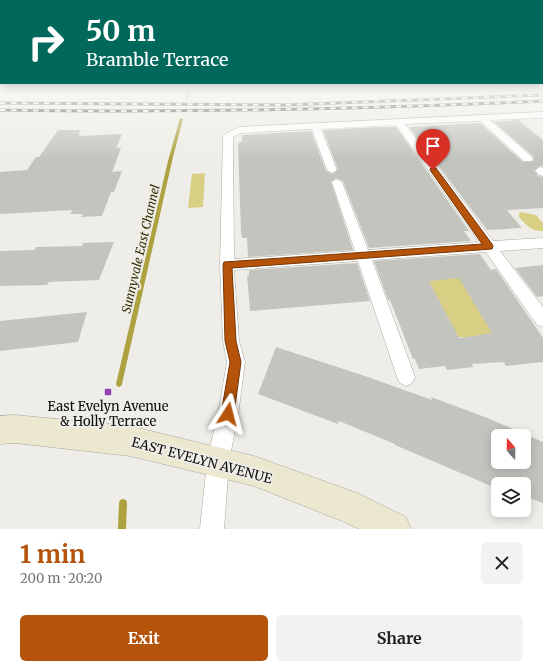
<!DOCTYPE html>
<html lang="en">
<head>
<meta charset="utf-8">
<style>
	:root { --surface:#fff; --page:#f2f2f2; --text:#202124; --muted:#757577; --accent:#b45309 }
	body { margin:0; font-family:Merriweather,serif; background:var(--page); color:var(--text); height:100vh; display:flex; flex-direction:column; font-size:15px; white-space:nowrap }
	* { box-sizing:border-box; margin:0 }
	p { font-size:13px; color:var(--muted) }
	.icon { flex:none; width:22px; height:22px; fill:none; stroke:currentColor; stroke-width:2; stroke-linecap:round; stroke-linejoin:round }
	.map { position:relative; height:529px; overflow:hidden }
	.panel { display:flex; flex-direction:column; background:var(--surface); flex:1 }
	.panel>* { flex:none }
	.hud { position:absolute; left:0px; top:0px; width:543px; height:84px; box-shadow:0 2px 10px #0003; background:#00695c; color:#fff; overflow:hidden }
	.needle { width:26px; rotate:340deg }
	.buttons { position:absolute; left:491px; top:429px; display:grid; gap:8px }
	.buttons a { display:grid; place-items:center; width:40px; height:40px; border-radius:6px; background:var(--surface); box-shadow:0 2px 10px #0003; font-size:20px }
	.pin { position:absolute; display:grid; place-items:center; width:34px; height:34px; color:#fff; margin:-41px -17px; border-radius:50% 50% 50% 0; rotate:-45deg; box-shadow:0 0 4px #0007 }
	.pin .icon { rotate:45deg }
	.me { position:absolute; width:44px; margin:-22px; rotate:9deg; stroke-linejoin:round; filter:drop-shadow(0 0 3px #0008) }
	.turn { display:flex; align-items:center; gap:14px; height:84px; padding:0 20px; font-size:18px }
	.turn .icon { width:52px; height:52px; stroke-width:2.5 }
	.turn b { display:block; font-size:28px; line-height:34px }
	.round { display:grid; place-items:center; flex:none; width:42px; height:42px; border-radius:6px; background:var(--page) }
	.headline { display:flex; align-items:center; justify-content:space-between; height:68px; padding:0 20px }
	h1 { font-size:24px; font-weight:700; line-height:30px; color:var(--accent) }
	.primary-button { display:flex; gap:8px; margin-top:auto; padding:8px 20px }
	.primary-button a { flex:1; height:46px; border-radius:6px; background:var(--accent); color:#fff; font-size:16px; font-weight:700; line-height:46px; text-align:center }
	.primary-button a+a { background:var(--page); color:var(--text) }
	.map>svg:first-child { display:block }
	.green { fill:#d8cf85 }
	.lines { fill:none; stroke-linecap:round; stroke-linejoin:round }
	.stream { fill:#ada140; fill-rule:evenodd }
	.building { fill:#c4c4be; fill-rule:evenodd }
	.minor-casing { stroke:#a8a8a2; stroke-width:1 }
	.secondary-casing { stroke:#a8a8a2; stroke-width:1 }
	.minor { fill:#fff; fill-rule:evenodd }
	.secondary { fill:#ebe8cf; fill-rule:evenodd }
	.rail-casing { stroke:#363533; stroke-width:3 }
	.rail { stroke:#eeede7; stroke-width:2; stroke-dasharray:5.5; stroke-linecap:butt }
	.route { fill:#b45309; stroke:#753606 }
	.poi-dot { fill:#8f44b5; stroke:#eeede7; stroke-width:1.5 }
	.labels { text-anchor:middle; stroke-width:4; stroke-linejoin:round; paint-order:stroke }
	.water-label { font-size:12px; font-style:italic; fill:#2f2a00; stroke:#eeede7 }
	.near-poi-label { font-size:13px; fill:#0d0c0b; stroke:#eeede7 }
	.near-street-label { font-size:13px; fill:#0d0c0b; stroke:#eeede7 }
</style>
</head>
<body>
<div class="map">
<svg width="543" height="529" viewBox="0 0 543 529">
	<rect width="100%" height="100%" fill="#eeede7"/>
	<path class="green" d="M205,173L203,207L188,208L192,174Z
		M521,212L536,215L543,223V231C532,232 526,225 519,217V214Z
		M461,277L495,334L479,364L465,337H451L424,281Z"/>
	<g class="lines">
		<path class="stream" d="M187,86H189L188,98L187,99L186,98Z
			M180,118L183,119L172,161L122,384L121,386L119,387L117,386L116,384L168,161Z
			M123,499L126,500L127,503L126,529H118L119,503L120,500Z"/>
	</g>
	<path class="building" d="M518,120L543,140V166H539L534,170L538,176L543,177V208L507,210L522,228L487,230L409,127L480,123L523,162H532L534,160L533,156L494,122Z
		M378,127H396L469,231H464L471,241L369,248L343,181L336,178L331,182L353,250L248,257L247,238H242L241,231L238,145L239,142H242V135L311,131L326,171L333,174L338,169L323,130Z
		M58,130H81L78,134H80L79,136L122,134L116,148H121L112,172L122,171L114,192H111L102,216L81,217L83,214H70L73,210L0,214V172L27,170L36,157H39Z
		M114,242L99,280L49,282L47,285L0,286V251L34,250L36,247L82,246L83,243Z
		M480,254L491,270L496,269L543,338V362L506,366L504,362L472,364L473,367L447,370L445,366L419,369L415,359H413L390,300H388L374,261ZM458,278L460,280L492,333L460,338L458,336L429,281Z
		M357,263L370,301L250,311L247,276H249V270Z
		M543,265V296L537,297L515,268Z
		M87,312L78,342L0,351V321Z
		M276,347L368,377L432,400L431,397L490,419L543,442V503L524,496V484H498V489L395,445V444L339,421L338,424L258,394ZM498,436H524V462H498Z"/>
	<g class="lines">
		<g class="minor-casing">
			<path id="minor" d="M543,112V118L490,120L532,157L533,159L532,161H524L480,121L405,124L493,241L543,238V248L500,251L543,307V327L537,325L486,252L372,260L415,377L412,383L406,386L400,383L397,377L358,261L234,270L239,341L245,362L239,408L229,462L224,529H200L207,462L219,408L227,362L223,341L220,265L223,136L225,134L239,127ZM396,125L479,242L368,250L342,182L337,179L332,182L355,251L234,259L233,137L241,133L312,129L327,170L332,173L337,170L321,129Z
				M540,167L543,168V176L539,175L535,170Z"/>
		</g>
		<g class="secondary-casing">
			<path id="secondary" d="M15,415L130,426L254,456L357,493L406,517L411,529H359L347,523L254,486L130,456L15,443L0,444V416Z"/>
		</g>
		<use href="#minor" class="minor"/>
		<use href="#secondary" class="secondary"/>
		<g class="rail-casing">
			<path id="rail" d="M0,103L285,105L543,95
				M0,110C181,113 362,109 543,101"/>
		</g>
		<use href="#rail" class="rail"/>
	</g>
	<linearGradient id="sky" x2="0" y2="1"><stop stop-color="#90aca5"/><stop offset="0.54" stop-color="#f7f7f4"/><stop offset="1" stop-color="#f7f7f4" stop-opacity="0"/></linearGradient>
	<rect width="543" height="160" fill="url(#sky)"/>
	<path class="route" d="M431,168H436L492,244L493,246L492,249L232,268L236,341L241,362L234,414L232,418L228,420L223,418L221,414L230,362L225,341L223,265L224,262L482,244L430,170Z"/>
	<rect class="poi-dot" x="104" y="388" width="8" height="8" rx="2"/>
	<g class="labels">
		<g class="water-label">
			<text transform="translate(141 249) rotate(-77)" y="4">Sunnyvale East Channel</text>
		</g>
		<g class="near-poi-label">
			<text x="108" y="411">East Evelyn Avenue<tspan x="108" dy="15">&amp; Holly Terrace</tspan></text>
		</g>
		<g class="near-street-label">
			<text transform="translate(202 460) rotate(15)" y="5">EAST EVELYN AVENUE</text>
		</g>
	</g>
</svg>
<div class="buttons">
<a><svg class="needle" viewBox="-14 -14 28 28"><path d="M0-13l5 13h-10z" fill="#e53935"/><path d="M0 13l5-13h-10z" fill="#757577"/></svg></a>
<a><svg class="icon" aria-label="layers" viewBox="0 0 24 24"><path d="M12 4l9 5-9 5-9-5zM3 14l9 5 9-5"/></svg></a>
</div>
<div class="pin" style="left:433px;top:170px;background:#d93025"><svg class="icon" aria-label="arrive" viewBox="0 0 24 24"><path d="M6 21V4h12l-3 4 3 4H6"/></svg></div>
<svg class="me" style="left:228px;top:414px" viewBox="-20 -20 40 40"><path d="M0-17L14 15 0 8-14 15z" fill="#b45309" stroke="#fff" stroke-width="4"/></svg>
<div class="hud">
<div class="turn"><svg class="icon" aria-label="right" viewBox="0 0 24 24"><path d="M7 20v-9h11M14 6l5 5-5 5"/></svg><div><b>50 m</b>Bramble Terrace</div></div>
</div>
</div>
<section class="panel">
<div class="headline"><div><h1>1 min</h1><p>200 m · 20:20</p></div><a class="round"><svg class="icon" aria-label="close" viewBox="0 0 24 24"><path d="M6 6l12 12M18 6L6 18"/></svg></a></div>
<div class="primary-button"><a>Exit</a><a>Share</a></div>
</section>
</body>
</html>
